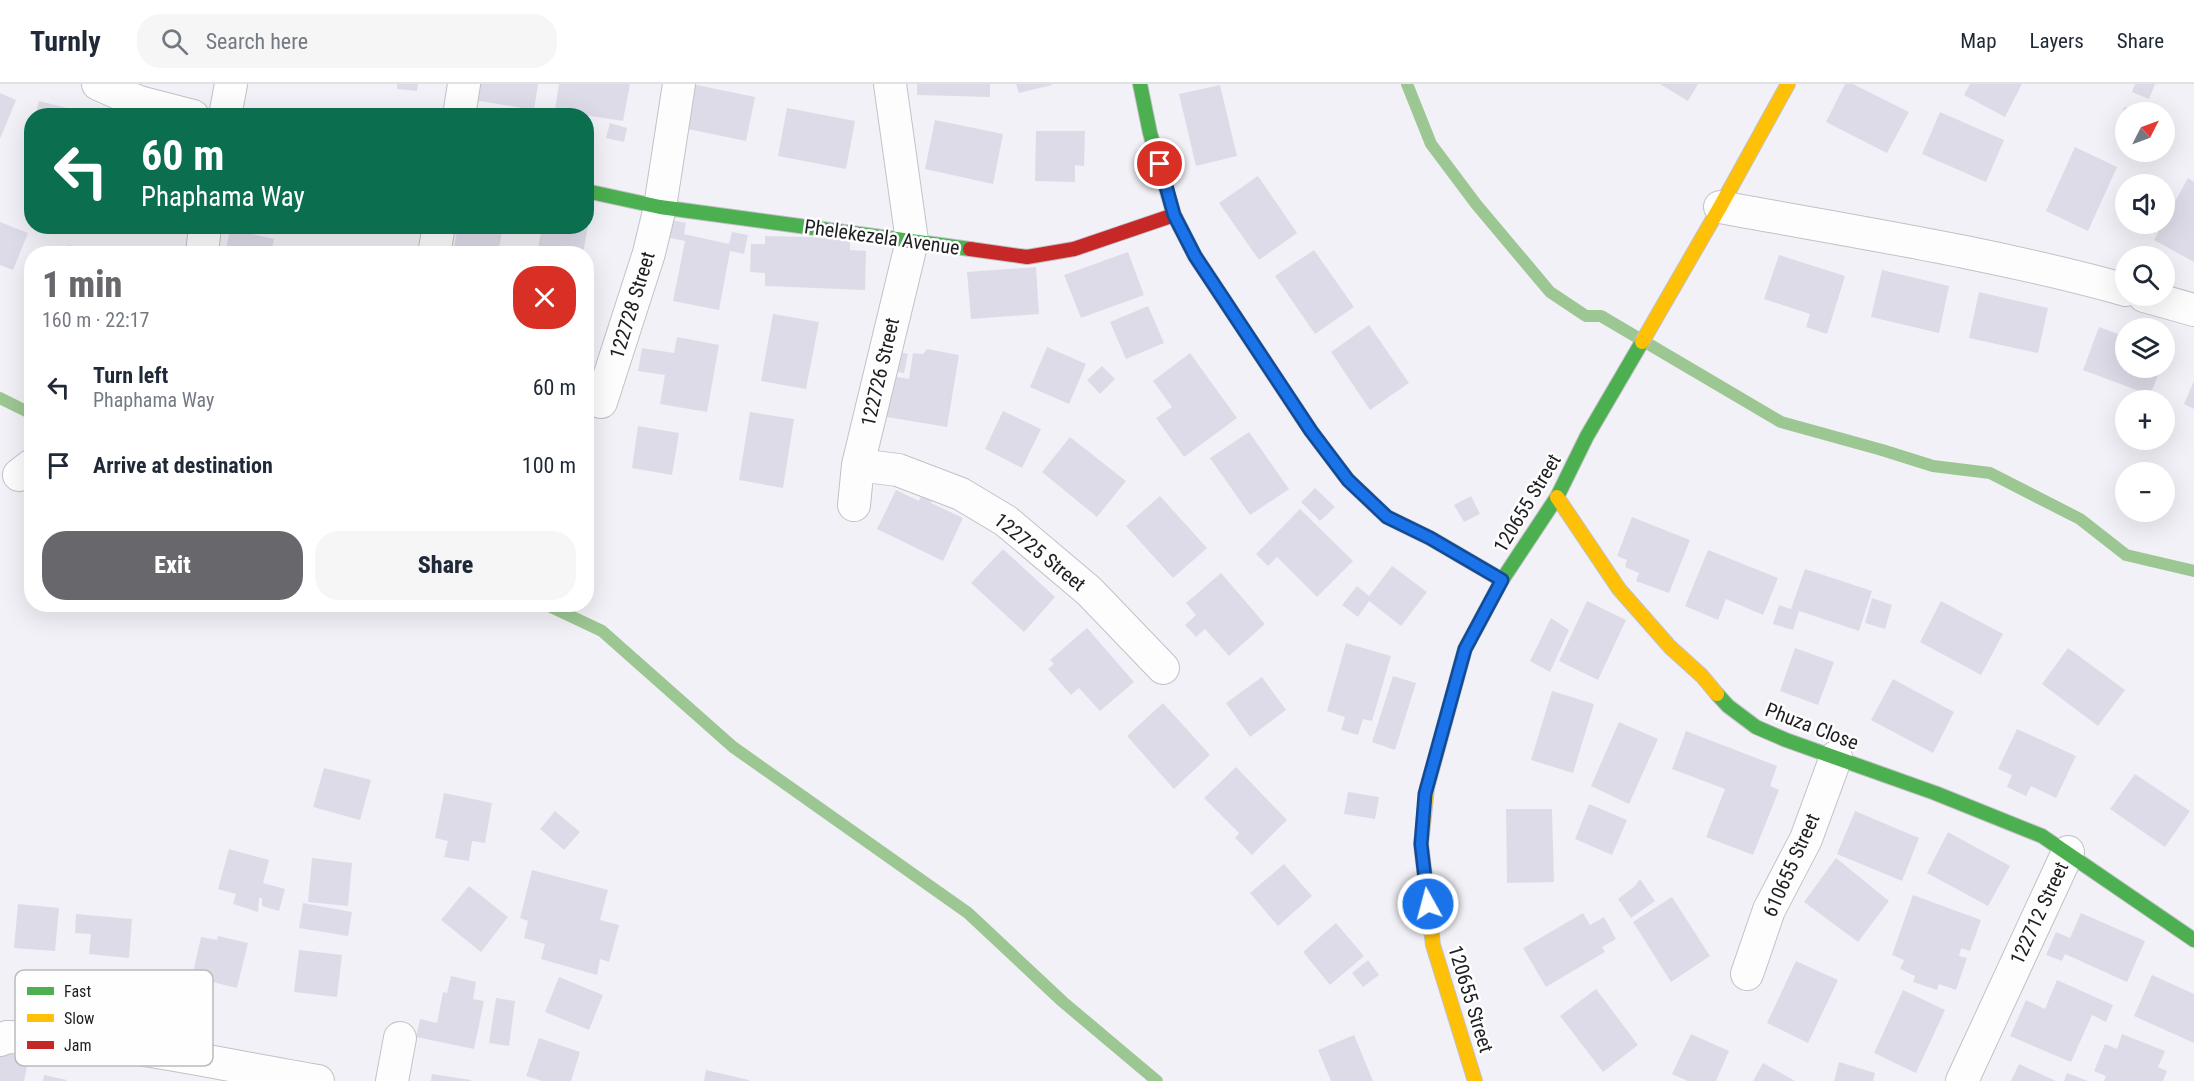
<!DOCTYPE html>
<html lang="en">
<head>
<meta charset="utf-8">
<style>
	:root { --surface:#fff; --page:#f6f6f7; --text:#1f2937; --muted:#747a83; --line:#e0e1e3; --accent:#68676c }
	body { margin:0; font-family:"Roboto Condensed",sans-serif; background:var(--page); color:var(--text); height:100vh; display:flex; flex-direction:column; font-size:22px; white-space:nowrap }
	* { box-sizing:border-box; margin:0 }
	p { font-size:20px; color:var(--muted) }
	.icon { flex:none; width:33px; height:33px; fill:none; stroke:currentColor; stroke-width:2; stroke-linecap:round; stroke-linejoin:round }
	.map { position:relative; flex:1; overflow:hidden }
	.panel { position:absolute; left:24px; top:162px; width:570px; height:366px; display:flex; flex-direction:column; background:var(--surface); border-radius:24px; box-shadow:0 6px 24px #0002 }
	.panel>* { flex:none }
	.banner { position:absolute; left:24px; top:24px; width:570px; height:126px; border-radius:24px; box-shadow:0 6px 24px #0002; background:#0b6e4f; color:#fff; overflow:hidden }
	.needle { width:39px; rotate:48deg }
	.fabs { position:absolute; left:2115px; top:18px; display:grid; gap:12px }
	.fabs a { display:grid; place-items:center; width:60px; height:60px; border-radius:50%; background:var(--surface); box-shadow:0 6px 24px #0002; font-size:30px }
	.pin { position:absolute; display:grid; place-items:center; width:51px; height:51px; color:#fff; margin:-26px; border:3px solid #fff; border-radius:50%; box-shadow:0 2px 6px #0007 }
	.me { position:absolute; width:66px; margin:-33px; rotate:353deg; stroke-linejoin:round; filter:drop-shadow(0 0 4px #0008) }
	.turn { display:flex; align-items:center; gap:21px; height:126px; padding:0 18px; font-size:27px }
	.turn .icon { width:78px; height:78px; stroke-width:2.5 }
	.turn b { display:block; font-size:42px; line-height:51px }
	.round { display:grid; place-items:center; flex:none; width:63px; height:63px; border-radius:24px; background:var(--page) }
	.headline { display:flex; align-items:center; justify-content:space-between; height:102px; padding:0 18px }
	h1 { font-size:36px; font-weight:800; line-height:45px; color:var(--accent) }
	.button { display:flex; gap:12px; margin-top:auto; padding:12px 18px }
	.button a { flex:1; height:69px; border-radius:24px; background:var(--accent); color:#fff; font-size:24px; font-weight:800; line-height:69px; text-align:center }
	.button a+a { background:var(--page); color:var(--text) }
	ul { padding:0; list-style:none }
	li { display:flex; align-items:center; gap:18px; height:78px; padding:0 18px }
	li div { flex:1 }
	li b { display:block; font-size:22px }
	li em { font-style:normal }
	header { display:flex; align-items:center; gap:36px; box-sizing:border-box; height:84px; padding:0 30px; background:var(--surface); border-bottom:2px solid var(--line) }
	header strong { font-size:28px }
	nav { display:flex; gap:33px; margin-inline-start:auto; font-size:21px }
	.search { width:420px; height:54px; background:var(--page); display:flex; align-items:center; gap:15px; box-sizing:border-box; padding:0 21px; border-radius:24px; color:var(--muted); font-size:22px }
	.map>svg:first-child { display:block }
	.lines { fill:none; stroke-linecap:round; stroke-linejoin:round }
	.stream { stroke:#9cc692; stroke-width:12 }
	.building { fill:#dedbe8 }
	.street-casing { stroke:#c2c1c6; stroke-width:34 }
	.fast-casing { stroke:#c2c1c6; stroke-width:16 }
	.slow-casing { stroke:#c2c1c6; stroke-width:16 }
	.jam-casing { stroke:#c2c1c6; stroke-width:16 }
	.street { stroke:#fdfdfe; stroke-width:32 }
	.fast { stroke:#4caf50; stroke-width:14 }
	.slow { stroke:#ffc107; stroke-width:14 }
	.jam { stroke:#c62828; stroke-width:14 }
	.route-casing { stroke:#114b97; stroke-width:15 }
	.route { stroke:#1a73e8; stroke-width:10 }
	.labels { text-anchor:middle; stroke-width:5; stroke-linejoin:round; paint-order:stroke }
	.street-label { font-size:20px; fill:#1e1d21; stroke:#fefefe }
	.key { fill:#fefefe; stroke:#bbbabc; stroke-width:1.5 }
	.key-label { font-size:16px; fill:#1e1d21 }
</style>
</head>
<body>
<header>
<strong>Turnly</strong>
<div class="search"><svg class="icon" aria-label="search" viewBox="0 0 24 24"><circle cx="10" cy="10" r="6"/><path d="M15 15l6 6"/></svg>Search here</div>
<nav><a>Map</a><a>Layers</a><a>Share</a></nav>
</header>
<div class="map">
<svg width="2194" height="997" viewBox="0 0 2194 997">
	<rect width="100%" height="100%" fill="#f2f1f7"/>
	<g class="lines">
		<path class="stream" d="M1407,0L1431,60L1476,120L1550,208L1586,232H1601L1781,338L1882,366L1933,382L1990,389L2080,435L2126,471L2194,487
			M0,314L32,330
			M545,520L602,547L733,663L968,829L1063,918L1157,997"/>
	</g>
	<path class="building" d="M397,0H418L417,7L397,5Z
		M469,0H538L534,26L467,15Z
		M559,0H630L623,37L577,30L576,32H554Z
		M692,0L755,13L746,57L678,43Z
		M917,0H990V13L917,11Z
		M1016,0H1052V1L1019,9Z
		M1660,0H1698L1688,17Z
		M1845,0H1853L1909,28L1887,69L1826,38Z
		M1970,0H2022L2005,33L1964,11Z
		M2135,0H2155L2149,15L2132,8Z
		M1220,1L1237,72L1196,82L1179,10Z
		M0,9L16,16L0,55Z
		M39,17L71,25L69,32H35Z
		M2124,23L2144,28H2126V41L2120,40Z
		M787,24L855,37L846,85L778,72Z
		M1940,28L2004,56L1986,98L1922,70Z
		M935,36L1003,50L993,100L925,85Z
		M610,39L627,44L624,58L606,54Z
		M32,46V66L26,64Z
		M1036,47H1085L1084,82L1075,81V98L1035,97Z
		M2075,63L2117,83L2088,147L2046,127Z
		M1258,92L1297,149L1259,176L1219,119Z
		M2188,94L2194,98V178L2154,156Z
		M586,129L590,130L583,170H537L542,142H586Z
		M668,135L686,139L684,150L729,160L732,148L748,151L744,170L730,167L719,226L673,217L685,157L665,153Z
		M0,138L28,149L13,186L0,181Z
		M374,142H397L396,147Z
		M458,142H503L498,170H453Z
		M230,145L274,155L271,170H225Z
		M765,152L850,154V166L866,167L865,206L765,202V189L750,188L751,160H765Z
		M68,161L101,169V170H66Z
		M313,163L340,168V170H312Z
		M1314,166L1354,223L1315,250L1275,192Z
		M1128,168L1144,211L1081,234L1064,191Z
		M1779,171L1845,192L1827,250L1806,243L1810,230L1764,215Z
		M1036,183L1039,230L971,235L967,188Z
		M1882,186L1949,202L1939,249L1871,233Z
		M1979,208L2048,224L2038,269L1969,254Z
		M1148,222L1164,259L1126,275L1110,238Z
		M773,230L819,238L806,305L761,297Z
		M1369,241L1409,299L1370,326L1331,268Z
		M2099,243L2126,253V284H2161L2150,311L2083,286Z
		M677,253L719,261L707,328L660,320L665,291L638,287L642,264L674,269Z
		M1047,263L1086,280L1069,320L1030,303Z
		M927,265L959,271L947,343L875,331L881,290L909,295L913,269L923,270Z
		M893,266L908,270L904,289L889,286Z
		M1190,269L1237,334L1184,373L1156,334L1172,323L1153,297Z
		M1102,282L1115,295L1100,310L1087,296Z
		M2194,297V325L2184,320Z
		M1003,327L1041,345L1022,384L985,365Z
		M750,328L794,335L783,404L739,396Z
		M638,342L679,349L672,391L632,384Z
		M1249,348L1289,405L1250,431L1210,374Z
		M1070,353L1126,397L1097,433L1042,388Z
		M925,403L936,408L931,419L963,434L943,477L877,445L896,406L919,417Z
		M1315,404L1335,423L1320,437L1301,418Z
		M1160,412L1207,464L1173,494L1126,442Z
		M1471,412L1480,430L1464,438L1454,421Z
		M1300,425L1353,477L1317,513L1277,473L1268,482L1256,470Z
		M1632,433L1690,456L1669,509L1636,497L1639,489L1625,483L1627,476L1617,472Z
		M1003,465L1055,513L1024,548L971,499Z
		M1708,466L1778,494L1763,531L1726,515L1718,536L1685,522Z
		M1392,482L1427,508L1401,542L1369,517L1358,533L1342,521L1357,502L1369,512Z
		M1805,485L1872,507L1859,547L1799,527L1793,546L1773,540L1779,521L1791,525Z
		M1221,489L1265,540L1229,572L1205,545L1196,553L1185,541L1196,531L1186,519Z
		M1872,514L1892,521L1885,545L1865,539Z
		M1587,517L1626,536L1598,596L1559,577Z
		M1941,517L2003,550L1981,591L1920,558Z
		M1551,534L1569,546L1550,588L1530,577Z
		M1087,544L1134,598L1100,627L1079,604L1071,611L1048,585L1054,580L1050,576Z
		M1346,559L1391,572L1372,637L1363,635L1358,651L1341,646L1345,633L1327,627Z
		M1795,564L1834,578L1818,621L1780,607Z
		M2068,564L2125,606L2098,642L2042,600Z
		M1393,592L1416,599L1395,666L1372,658Z
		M1262,593L1286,626L1250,653L1226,619Z
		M1893,595L1954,628L1933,669L1871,636Z
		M1552,607L1594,620L1573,689L1531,676Z
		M1163,619L1210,671L1174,705L1127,652Z
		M1619,638L1658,655L1629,720L1591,702Z
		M2017,645L2076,672L2056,714L2031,702L2026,712L2007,703L2012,691L1998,685Z
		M1686,647L1777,682L1770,702L1779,706L1753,771L1706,753L1725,705L1672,685Z
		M1236,683L1287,736L1252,771L1235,754L1239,749L1204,714Z
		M324,684L371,696L360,736L313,723Z
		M2135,690L2190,727L2165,763L2110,725Z
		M1348,708L1379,713L1375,735L1344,730Z
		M444,709L492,719L485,759L472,757L469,777L444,773L448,757L435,754Z
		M1589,720L1627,736L1612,771L1575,755Z
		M1506,725H1552L1554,798L1507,799Z
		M555,727L580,748L564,766L540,745Z
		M1855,727L1919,754L1902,797L1837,770Z
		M1948,748L2010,782L1988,822L1927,789Z
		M229,765L269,776L263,799L285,805L279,827L262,822V814H259L258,828L233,820L236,810L218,805Z
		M312,774L352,779L348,822L308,818Z
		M1836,774L1889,817L1858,858L1804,818Z
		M1284,780L1312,812L1278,842L1250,809Z
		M532,786L608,806L600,836L619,841L609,878L600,875L597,891L541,875L545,860L524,854L528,837L520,834Z
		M1640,795L1655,817L1631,834L1618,815L1635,802Z
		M469,802L508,833L481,868L441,836Z
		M1913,811L1981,836L1970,867L1961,864L1959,872L1967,874L1956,906L1939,900L1937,906L1913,898L1915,892L1900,885L1904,876L1892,871Z
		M1672,813L1710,872L1671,898L1633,838Z
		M303,819L352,828L348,852L299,844Z
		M18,820L59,824L55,867L14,864Z
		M1583,829L1590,841L1604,833L1616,855L1602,863L1605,868L1546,903L1523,864Z
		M2081,829L2145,857L2127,898L2065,870L2062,877L2046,871L2056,848L2070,854Z
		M76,830L132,835L129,874L89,870L91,850L75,849Z
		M1336,839L1364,872L1330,901L1303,868Z
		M218,852L248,859L237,904L192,893L201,853L217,856Z
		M299,866L342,871L337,913L294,908Z
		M1368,876L1379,891L1363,903L1352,889Z
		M1796,877L1838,896L1808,959L1767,939Z
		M2152,891L2194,910V959L2134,932Z
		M451,892L476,898L473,915L484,917L474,965L416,953L420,935L437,939L443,908L447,909Z
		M559,893L603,911L589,946L545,928Z
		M2057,896L2113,921L2106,938L2092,931L2071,978L2010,952L2026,916L2045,925Z
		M1596,905L1638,961L1603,988L1560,932Z
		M1903,906L1945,926L1916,989L1874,969Z
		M496,914L515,917L509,962L489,959Z
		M1691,950L1729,967L1716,997H1688L1672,990Z
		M2122,950L2165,967L2158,983L2167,987L2163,997H2104L2106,992L2094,987L2105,960L2117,965Z
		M1354,951L1373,997H1331L1318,966Z
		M539,954L580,968L571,997H542L526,992Z
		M0,968L29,973L24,997H0Z
		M1839,978L1875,989L1873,997H1834Z
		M1763,979L1795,997H1753Z
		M2019,980L2056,997H2011Z
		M706,986L749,996V997H704Z
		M2067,989L2088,997H2064Z
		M432,990L471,996V997H431Z
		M44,991L67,996L66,997H43Z"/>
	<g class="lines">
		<g class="street-casing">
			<path id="street" d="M98,0L139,18L193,32
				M225,32L231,0
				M459,32L464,0
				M1720,123C1856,148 1993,169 2126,206
				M202,170L205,142
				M434,170L439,142
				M2144,212L2194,226
				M601,318L649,169L660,123L679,0
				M858,381L898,386L961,410L1006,437L1089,507L1163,584
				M19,391L32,381
				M854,421L858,381L912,157L890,0
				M1747,890L1769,826L1806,755L1836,673
				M0,956L7,953C110,954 217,980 318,997
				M392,997L400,954
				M1962,997L2068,768"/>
		</g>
		<g class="fast-casing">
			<path id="fast" d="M1140,0L1150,49L1174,131L1195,172L1311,347L1348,396L1387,433L1430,454L1502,496
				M586,107L660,123L970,165
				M1717,610L1728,622L1756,643L1786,656L1935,709L2042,752L2194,856
				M1427,704L1465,565L1502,496L1557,413L1587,352L1642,258"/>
		</g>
		<g class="slow-casing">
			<path id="slow" d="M1642,258L1720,123L1788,0
				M1557,413L1619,505L1670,563L1702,592L1717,610
				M1427,704L1421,760L1433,861L1475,997"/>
		</g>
		<g class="jam-casing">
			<path id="jam" d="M970,165L1027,173L1074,165L1174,131"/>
		</g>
		<use href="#street" class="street"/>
		<use href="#fast" class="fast"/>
		<use href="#slow" class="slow"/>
		<use href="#jam" class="jam"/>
	</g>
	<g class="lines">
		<g class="route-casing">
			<path id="route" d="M1160,80L1174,131L1195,172L1311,347L1348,396L1387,433L1430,454L1502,496L1465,565L1425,710L1421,760L1428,820"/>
		</g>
		<use href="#route" class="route"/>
	</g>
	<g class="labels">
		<g class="street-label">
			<text transform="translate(882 153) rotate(8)" y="7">Phelekezela Avenue</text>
			<text transform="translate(632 221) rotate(-73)" y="7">122728 Street</text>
			<text transform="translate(880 288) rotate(-77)" y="7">122726 Street</text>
			<text transform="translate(1527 419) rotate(-59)" y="7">120655 Street</text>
			<text transform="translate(1040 468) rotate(39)" y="7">122725 Street</text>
			<text transform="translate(1812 642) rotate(21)" y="7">Phuza Close</text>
			<text transform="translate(1791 781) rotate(-66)" y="7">610655 Street</text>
			<text transform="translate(2039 829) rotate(-65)" y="7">122712 Street</text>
			<text transform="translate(1471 915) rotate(73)" y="7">120655 Street</text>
		</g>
	</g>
	<rect x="15" y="886" width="198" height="96" rx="9" class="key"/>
	<rect x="27" y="903" width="27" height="8" fill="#4caf50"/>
	<rect x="27" y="930" width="27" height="8" fill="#ffc107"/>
	<rect x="27" y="957" width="27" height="8" fill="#c62828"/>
	<g class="key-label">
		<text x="64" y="913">Fast</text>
		<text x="64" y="940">Slow</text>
		<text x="64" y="967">Jam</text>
	</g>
</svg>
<div class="fabs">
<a><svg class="needle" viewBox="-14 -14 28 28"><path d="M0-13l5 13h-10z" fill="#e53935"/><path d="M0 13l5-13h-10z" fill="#747a83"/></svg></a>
<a><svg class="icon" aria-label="sound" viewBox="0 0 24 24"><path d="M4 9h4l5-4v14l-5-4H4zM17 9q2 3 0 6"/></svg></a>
<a><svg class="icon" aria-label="search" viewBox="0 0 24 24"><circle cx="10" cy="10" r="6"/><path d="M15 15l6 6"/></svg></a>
<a><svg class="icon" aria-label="layers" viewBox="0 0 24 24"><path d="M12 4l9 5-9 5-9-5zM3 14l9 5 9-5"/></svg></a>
<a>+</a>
<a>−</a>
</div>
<div class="pin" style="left:1160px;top:80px;background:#d93025"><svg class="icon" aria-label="arrive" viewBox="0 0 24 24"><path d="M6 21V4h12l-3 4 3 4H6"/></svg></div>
<svg class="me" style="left:1428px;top:820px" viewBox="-20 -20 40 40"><circle r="17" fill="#1a73e8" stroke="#fff" stroke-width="3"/><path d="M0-11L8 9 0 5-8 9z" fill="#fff"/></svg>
<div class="banner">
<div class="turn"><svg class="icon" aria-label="left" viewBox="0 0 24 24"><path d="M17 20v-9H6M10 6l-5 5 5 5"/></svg><div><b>60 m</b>Phaphama Way</div></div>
</div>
<section class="panel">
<div class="headline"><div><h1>1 min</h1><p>160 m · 22:17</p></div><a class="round" style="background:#d93025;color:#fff"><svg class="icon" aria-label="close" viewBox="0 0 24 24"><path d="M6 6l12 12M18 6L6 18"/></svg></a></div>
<ul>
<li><svg class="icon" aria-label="left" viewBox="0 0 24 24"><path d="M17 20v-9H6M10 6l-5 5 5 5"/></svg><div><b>Turn left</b><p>Phaphama Way</p></div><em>60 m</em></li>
<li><svg class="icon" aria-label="arrive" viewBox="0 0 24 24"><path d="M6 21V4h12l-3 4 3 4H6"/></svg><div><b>Arrive at destination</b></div><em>100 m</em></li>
</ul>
<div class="button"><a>Exit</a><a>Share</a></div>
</section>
</div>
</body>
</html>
